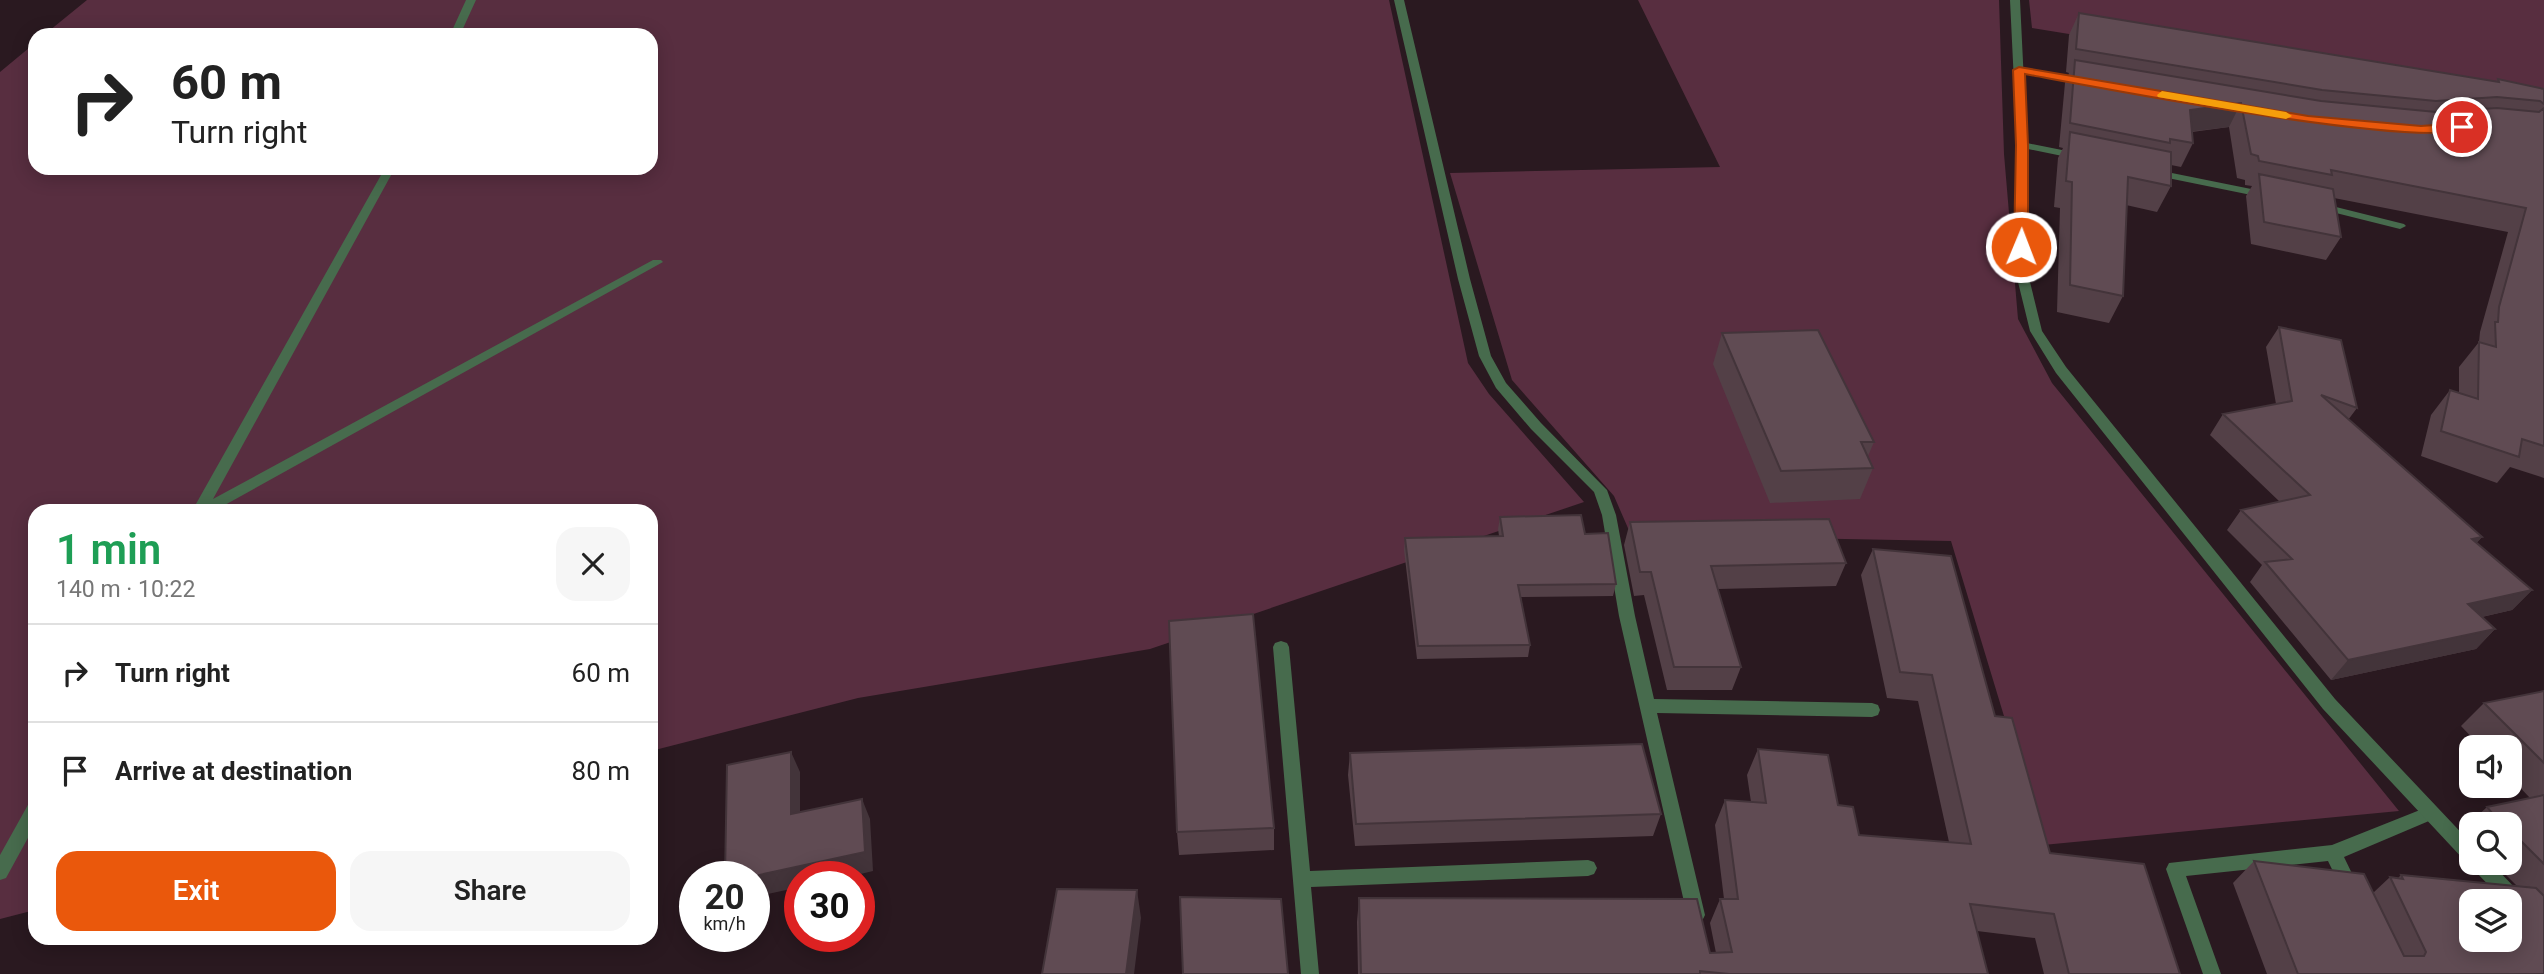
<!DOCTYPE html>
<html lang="en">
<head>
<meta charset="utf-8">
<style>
	:root { --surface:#fff; --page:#f6f6f6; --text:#222; --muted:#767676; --line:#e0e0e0; --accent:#ea580c }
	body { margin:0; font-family:Roboto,sans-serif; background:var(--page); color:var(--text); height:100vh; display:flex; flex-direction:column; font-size:26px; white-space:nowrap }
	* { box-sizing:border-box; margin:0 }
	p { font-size:23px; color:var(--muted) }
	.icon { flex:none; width:38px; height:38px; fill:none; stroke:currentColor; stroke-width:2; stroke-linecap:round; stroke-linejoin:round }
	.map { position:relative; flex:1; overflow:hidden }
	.panel { position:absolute; left:28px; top:504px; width:630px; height:441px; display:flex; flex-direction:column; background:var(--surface); border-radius:21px; box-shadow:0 4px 18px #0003 }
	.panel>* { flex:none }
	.hud { position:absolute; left:28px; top:28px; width:630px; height:147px; border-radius:21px; box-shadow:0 4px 18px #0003; background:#fff; color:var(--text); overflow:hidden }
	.buttons { position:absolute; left:2459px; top:735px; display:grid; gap:14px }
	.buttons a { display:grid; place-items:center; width:63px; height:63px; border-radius:14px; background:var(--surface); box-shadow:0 4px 18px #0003; font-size:35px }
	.speed { position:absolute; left:679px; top:861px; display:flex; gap:14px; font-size:35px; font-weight:700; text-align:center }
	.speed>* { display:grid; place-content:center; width:91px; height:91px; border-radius:50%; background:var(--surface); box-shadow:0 4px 18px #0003; line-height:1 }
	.speed small { font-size:18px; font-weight:400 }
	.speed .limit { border:10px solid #d22; background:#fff; color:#111 }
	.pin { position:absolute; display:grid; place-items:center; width:60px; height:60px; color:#fff; margin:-30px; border:4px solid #fff; border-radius:50%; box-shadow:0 2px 7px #0007 }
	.me { position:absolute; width:77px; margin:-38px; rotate:1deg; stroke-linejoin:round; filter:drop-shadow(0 0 5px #0008) }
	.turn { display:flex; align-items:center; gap:24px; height:147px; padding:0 28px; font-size:32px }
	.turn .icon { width:91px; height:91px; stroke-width:2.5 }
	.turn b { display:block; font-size:49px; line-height:60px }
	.round { display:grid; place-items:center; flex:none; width:74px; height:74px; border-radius:21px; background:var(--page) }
	.overview { display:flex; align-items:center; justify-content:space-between; height:119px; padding:0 28px }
	h1 { font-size:42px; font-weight:600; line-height:52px; color:#1e9e55 }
	.button { display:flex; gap:14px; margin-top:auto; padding:14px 28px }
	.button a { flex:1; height:80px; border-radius:21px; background:var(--accent); color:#fff; font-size:28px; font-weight:600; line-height:80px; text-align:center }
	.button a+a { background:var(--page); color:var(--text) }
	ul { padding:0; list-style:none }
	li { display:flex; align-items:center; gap:21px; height:98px; padding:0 28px; border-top:2px solid var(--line) }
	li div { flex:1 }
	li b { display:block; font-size:26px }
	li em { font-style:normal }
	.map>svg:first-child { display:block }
	.green { fill:#582e40 }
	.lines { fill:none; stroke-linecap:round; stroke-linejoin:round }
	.lane { fill:#476b4d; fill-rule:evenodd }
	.street { fill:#476b4d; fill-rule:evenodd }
	.wall { fill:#534047 }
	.shaded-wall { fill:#43343a }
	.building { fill:#604b53; stroke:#43343a; stroke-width:2; fill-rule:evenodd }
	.route { fill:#ea580c; stroke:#983908; stroke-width:2 }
	.slow { fill:#f59e0b }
</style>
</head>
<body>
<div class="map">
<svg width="2544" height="974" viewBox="0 0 2544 974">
	<rect width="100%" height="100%" fill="#2a1920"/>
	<path class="green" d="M87,0H1389L1468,363L1489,394L1584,502L1150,649L858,698L651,751V511H35V910L0,919V72L35,43V168H651V35H44Z
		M1638,0H1999L2004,154L2018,319L2052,383L2399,811L2043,845L1951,541L1631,535L1614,496L1512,380L1450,173L1720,167Z
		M2029,0H2544V111L2032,28Z"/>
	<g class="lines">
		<path class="lane" d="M466,0H476L460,35H450Z
			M2019,67L2084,78L2089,81L2084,84L2016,72V68Z
			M2022,142L2077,153L2082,156L2077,159L2018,147L2017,145Z
			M385,168H395L213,499L653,260H661L663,262L214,511H192Z
			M2152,169L2266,192L2272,195L2266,198L2148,174L2147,172Z
			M2320,203L2404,224L2406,226L2400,229L2316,208V204Z
			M35,801V825L6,878L0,880V855L29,803Z
			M2430,806L2436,808L2439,813L2436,818L2344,857L2358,886L2355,892L2349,894L2343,892L2328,861L2186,876L2221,974H2203L2166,869L2169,863L2332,845Z"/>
		<path class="street" d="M1394,0H1404L1470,279L1491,356L1506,383L1541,423L1607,490L1616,515L1635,616L1654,699L1872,703L1878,705L1880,710L1878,715L1872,717L1657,713L1705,915L1702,921L1696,923L1690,921L1687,915L1619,616L1602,515L1594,492L1531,429L1496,388L1479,356L1458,279Z
			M2010,0H2020L2027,145V247L2030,282L2042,331L2066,367L2335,699L2471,843V863H2491L2518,891L2521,897L2518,903L2512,905L2510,901H2504L2473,869L2470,863L2465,861L2323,709L2056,373L2030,331L2018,282L2015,247L2017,145Z
			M1281,641L1287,643L1289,647L1310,871L1588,860L1594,862L1597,868L1594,874L1588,876L1311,887L1319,974H1301L1273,647L1275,643Z"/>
	</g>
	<path class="wall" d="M2079,13L2496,81L2498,79L2544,89V478L2510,467L2497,483L2421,456L2431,415L2450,390L2459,393V367L2479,342L2480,332L2508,232L2334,198L2341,237L2326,260L2251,244L2246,196L2252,186L2245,185V180L2237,178L2229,127L2192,132L2193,143L2181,167L2171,165V186L2157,212L2126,205L2123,296L2109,323L2057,312L2060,208L2054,207L2058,158L2063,148L2059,147L2065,83L2069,73L2066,72L2069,35Z
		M2279,327L2357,408L2348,420L2482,537L2476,543L2532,590L2512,610L2482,617L2495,629L2476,649L2331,680L2250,582L2262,565L2227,530L2241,510L2280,502L2210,435L2223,414L2276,404L2266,347Z
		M1722,333L1874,442L1868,456L1873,468L1860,499L1770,503L1713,364Z
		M1500,517L1585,534L1616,584L1613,596L1521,597L1530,645L1528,657L1417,659L1404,550L1405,538L1499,536L1498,529Z
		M1630,522L1846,563L1836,586L1718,589L1741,667L1732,690H1667L1644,595L1634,596L1624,545Z
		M1873,549L1995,716L2050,853L2180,974H2044L2035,938L1977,931L1988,974H1358L1357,922L1359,898L1710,953H1716L1710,923L1720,899H1724L1715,825L1725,800L1751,802L1747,775L1758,749L1838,805L1859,835L1949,842L1918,701L1887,698L1861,575Z
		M2544,691V974H2267L2233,883L2254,861L2373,893L2390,877L2398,878L2401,875L2517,886L2494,863H2510V824H2471V841L2462,830L2487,807L2530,798L2510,777V747H2481L2461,726L2484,703Z
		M1350,753L1661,814L1653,836L1355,846L1348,775Z
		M1274,828V850L1179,855L1177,832Z"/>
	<path class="shaded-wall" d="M2241,103L2229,127L2178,133L2190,110Z
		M2482,537L2464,557L2472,539Z
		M2532,590L2512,610L2450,624L2468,604Z
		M2495,629L2476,649L2331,680L2348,660Z
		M791,752L800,772V833L791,814Z
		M862,799L870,819L873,871L848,877H800V887L754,897V877H750Z
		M1137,890L1141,918L1134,974H1126Z"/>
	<path class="building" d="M2079,13L2499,82L2498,79L2544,89V104L2540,101L2497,97L2436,101L2322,90L2076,49Z
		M2075,60L2321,101L2436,112L2497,108L2539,112L2544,108V446L2522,439L2519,457L2441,431L2450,390L2478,399L2479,342L2496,347L2495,322H2498L2499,307L2526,208L2331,170L2332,175L2259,161L2258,156L2251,154L2241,103L2190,110L2193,143L2170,139V143L2070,123Z
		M2070,132L2171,152V186L2128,177L2123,296L2070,285L2072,182L2066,181Z
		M2259,174L2333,189L2341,237L2264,222Z
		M2279,327L2341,340L2357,408L2321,395L2482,537L2472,539L2532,590L2468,604L2495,629L2348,660L2265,562L2292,559L2241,510L2310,495L2223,414L2292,401Z
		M1818,330L1874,442H1861L1873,468L1781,471L1722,333Z
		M1581,515L1585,534L1608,533L1616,584L1518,585L1530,645L1418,646L1405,538L1503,536L1500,517Z
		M1829,519L1846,563L1711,566L1741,667H1674L1651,572H1640L1630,522Z
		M1873,549L1951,556L1995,716L2012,718L2050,853L2144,864L2180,974H2069L2054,914L1970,904L1988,974H1729L1700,971V974H1361L1359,898L1697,899L1710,953L1732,952L1720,899H1738L1725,800L1766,803L1758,749L1828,755L1838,805L1853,807L1859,835L1971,844L1932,675L1900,672Z
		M1253,614L1274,828L1177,832L1169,621Z
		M2544,691V763L2484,703Z
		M1642,744L1661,814L1356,824L1350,753Z
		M791,752V814L862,799L865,852L750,877H725L727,765Z
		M2544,795V864L2519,839L2513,838L2510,834V824H2501L2487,807Z
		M2254,861L2364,874L2404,956H2424L2426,952L2390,877L2403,879L2401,875L2536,888L2544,896V974H2298ZM2471,901H2510V940H2471Z
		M1057,889L1137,890L1126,974H1042Z
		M1180,897L1281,899L1288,974H1183Z"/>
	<path class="route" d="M2019,67L2308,116L2421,126L2462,123L2468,127C2434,153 2086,85 2025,74L2028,145V247L2021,251L2014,247L2016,145L2013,70Z"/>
	<path class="slow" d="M2162,91L2286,112L2292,116L2286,119L2158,97L2157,95Z"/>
</svg>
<div class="buttons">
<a><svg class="icon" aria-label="sound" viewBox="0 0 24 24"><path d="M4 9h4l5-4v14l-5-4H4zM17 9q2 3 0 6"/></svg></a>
<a><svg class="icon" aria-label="search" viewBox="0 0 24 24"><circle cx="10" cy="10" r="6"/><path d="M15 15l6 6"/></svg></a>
<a><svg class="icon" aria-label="layers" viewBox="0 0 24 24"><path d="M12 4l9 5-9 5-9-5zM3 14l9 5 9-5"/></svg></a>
</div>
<div class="speed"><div>20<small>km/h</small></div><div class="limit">30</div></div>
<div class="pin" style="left:2462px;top:127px;background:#d93025"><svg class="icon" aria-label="arrive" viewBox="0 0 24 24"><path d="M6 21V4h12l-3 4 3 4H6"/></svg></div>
<svg class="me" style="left:2021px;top:247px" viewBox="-20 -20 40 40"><circle r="17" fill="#ea580c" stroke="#fff" stroke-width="3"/><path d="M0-11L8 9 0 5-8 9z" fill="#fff"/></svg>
<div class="hud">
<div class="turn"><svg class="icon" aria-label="right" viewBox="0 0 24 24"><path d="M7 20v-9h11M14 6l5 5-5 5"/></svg><div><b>60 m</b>Turn right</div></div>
</div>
<section class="panel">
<div class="overview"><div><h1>1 min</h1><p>140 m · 10:22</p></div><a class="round"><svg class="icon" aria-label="close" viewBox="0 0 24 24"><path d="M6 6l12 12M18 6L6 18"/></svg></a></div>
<ul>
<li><svg class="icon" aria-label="right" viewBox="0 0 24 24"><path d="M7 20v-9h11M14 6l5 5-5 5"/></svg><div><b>Turn right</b></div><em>60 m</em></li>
<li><svg class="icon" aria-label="arrive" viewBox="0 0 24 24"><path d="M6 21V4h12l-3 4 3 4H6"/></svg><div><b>Arrive at destination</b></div><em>80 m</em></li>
</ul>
<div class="button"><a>Exit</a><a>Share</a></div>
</section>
</div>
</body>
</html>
